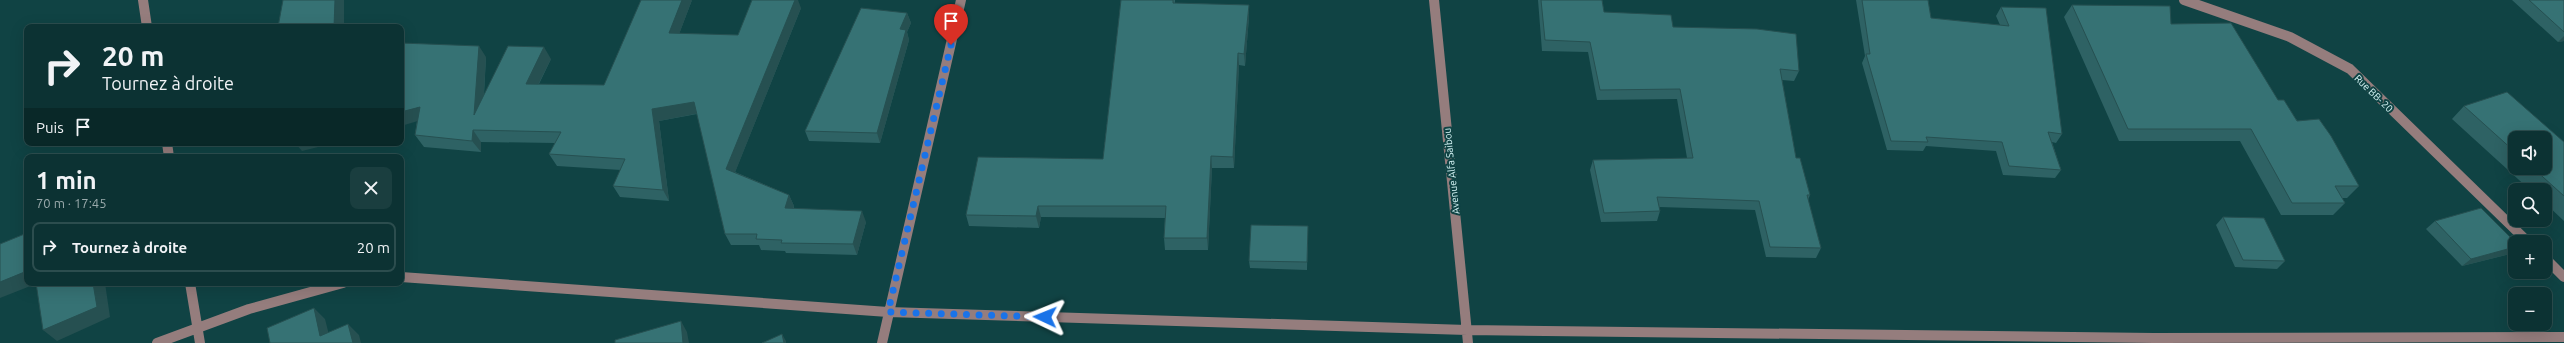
<!DOCTYPE html>
<html lang="fr">
<head>
<meta charset="utf-8">
<style>
	:root { --surface:#0c3233; --page:#1a3e3f; --text:#f1f3f6; --muted:#9aaaac; --line:#2c4d4e }
	body { margin:0; font-family:Ubuntu,sans-serif; background:var(--page); color:var(--text); height:100vh; display:flex; flex-direction:column; font-size:15px; white-space:nowrap }
	* { box-sizing:border-box; margin:0 }
	p { font-size:13px; color:var(--muted) }
	.icon { flex:none; width:22px; height:22px; fill:none; stroke:currentColor; stroke-width:2; stroke-linecap:round; stroke-linejoin:round }
	.map { position:relative; flex:1; overflow:hidden }
	.panel { position:absolute; left:24px; top:154px; width:380px; height:132px; display:flex; flex-direction:column; background:var(--surface); border-radius:8px; box-shadow:0 4px 16px #0002,0 0 0 1px var(--line) }
	.panel>* { flex:none }
	.hud { position:absolute; left:24px; top:24px; width:380px; height:122px; border-radius:8px; box-shadow:0 4px 16px #0002,0 0 0 1px var(--line); background:#0c3233; color:var(--text); overflow:hidden }
	.tools { position:absolute; left:2508px; top:131px; display:grid; gap:8px }
	.tools a { display:grid; place-items:center; width:44px; height:44px; border-radius:8px; background:var(--surface); box-shadow:0 4px 16px #0002,0 0 0 1px var(--line); font-size:20px }
	.pin { position:absolute; display:grid; place-items:center; width:34px; height:34px; color:#fff; margin:-41px -17px; border-radius:50% 50% 50% 0; rotate:-45deg; box-shadow:0 0 4px #0007 }
	.pin .icon { rotate:45deg }
	.me { position:absolute; width:44px; margin:-22px; rotate:272deg; stroke-linejoin:round; filter:drop-shadow(0 0 3px #0008) }
	.turn { display:flex; align-items:center; gap:14px; height:84px; padding:0 12px; font-size:18px }
	.turn .icon { width:52px; height:52px; stroke-width:2.5 }
	.turn b { display:block; font-size:28px; line-height:34px }
	.then { display:flex; align-items:center; height:38px; padding:0 12px; background:#0003; gap:8px; font-size:15px }
	.round { display:grid; place-items:center; flex:none; width:42px; height:42px; border-radius:8px; background:var(--page) }
	.headline { display:flex; align-items:center; justify-content:space-between; height:68px; padding:0 12px }
	h1 { font-size:24px; font-weight:600; line-height:30px }
	ul { padding:0; list-style:none }
	li { display:flex; align-items:center; gap:12px; height:50px; margin:0 8px 6px; padding:0 4px; border:2px solid var(--line); border-radius:8px }
	li div { flex:1 }
	li b { display:block; font-size:15px }
	li em { font-style:normal }
	.map>svg:first-child { display:block }
	.lines { fill:none; stroke-linecap:round; stroke-linejoin:round }
	.minor { stroke:#957d7d; stroke-width:10 }
	.wall { fill:#2e6264; fill-rule:evenodd }
	.shaded-wall { fill:#265051 }
	.building { fill:#367274; stroke:#265051 }
	.route { stroke:#1a73e8; stroke-width:7; stroke-dasharray:0 12.6 }
	.labels { text-anchor:middle; stroke-width:4; stroke-linejoin:round; paint-order:stroke }
	.street-label { font-size:10px; fill:#d8f7f8; stroke:#104344 }
</style>
</head>
<body>
<div class="map">
<svg width="2564" height="343" viewBox="0 0 2564 343">
	<rect width="100%" height="100%" fill="#104344"/>
	<g class="lines">
		<path class="minor" d="M143,0L147,27
			M1434,0L1468,343
			M2184,0L2290,37L2350,69L2528,242
			M167,143L169,157
			M2545,258L2564,277
			M401,277L888,312L1467,330L2154,338L2564,337
			M190,283L200,343
			M157,343L249,309L343,283
			M882,343L961,0"/>
	</g>
	<path class="wall" d="M692,0L679,34L738,35L801,8L735,172L789,195L794,206V208L866,222L857,255L786,253L785,251L761,250L759,245H731L725,234L697,114L659,121L669,201L620,197L613,186L621,170L557,166L549,154L555,143L481,142V152L424,147L415,135L417,121L486,57L484,95L551,59L539,84L604,85Z
		M1121,0H1175V3L1249,5V17L1245,66L1239,65L1234,168H1212L1208,250H1165L1164,238L1165,218L1041,217L1039,228L969,226L966,215L1103,159Z
		M1538,0H1602L1604,12L1673,27L1799,71L1794,81L1782,80L1796,158L1810,195L1808,200L1821,248L1816,258L1766,257L1755,210L1659,207L1660,211L1657,221L1601,222L1590,170L1593,160L1687,158L1677,99L1597,100L1588,52L1542,51Z
		M1856,0H1928L1931,18L2000,25L1996,16L2001,7L2062,134L2056,143L2052,142L2061,170L2055,178L2003,175L1996,151L1926,146L1923,151L1887,150L1862,63L1865,56Z
		M2512,0H2564V41L2558,42Z
		M2072,5L2171,24L2278,100L2359,186L2347,198H2342L2345,203L2333,215H2281L2240,141H2119L2064,17Z
		M907,13L911,23L907,32L909,40L880,143L809,141L805,131Z
		M2464,106L2564,142V221L2545,203V190H2530L2452,119ZM2515,138L2545,168H2515Z
		M2223,217L2285,261L2277,269L2235,267L2216,225Z
		M2435,221L2515,242V249L2510,254L2462,266L2426,229Z
		M1308,226L1307,270L1250,268L1249,261Z"/>
	<path class="shaded-wall" d="M335,0H344V27H334Z
		M682,0H692L675,45L669,33Z
		M795,0H798L801,8L732,180L726,169Z
		M1249,5V17L1245,66L1244,54Z
		M907,13L911,23L907,32L909,40L880,143L877,133L900,29Z
		M2564,36V41L2558,42Z
		M479,46L486,57L482,126L474,115Z
		M544,47L551,59L533,95L526,84Z
		M1238,53L1239,65L1234,168L1233,157Z
		M694,102L700,113L659,121L669,201L663,190L652,109Z
		M420,107L428,118L401,126V112Z
		M473,130L481,142V152L472,141Z
		M295,143H334L302,151Z
		M1211,156L1212,168L1208,250L1207,238Z
		M789,195L794,206L790,219L785,208Z
		M1038,206L1041,217L1039,228L1036,216Z
		M862,211L866,222L857,255L853,244Z
		M2515,247V249L2510,254L2462,266L2471,259Z
		M27,271V283H38L0,298V282Z
		M93,283H105L110,317L57,341L43,330Z
		M314,308L325,319L331,343L320,336Z
		M681,321L687,332L689,343H683Z
		M348,324L359,335L361,343H353Z
		M782,334L786,341V343H784Z"/>
	<path class="building" d="M283,0H335L334,27H278Z
		M641,0H682L669,33L738,35L752,0H795L726,169L789,195L785,208L862,211L853,244L781,243L782,240L756,239L757,234H725L694,102L652,109L663,190L613,186L625,159L549,154L561,132L473,130L472,141L415,135L420,107L401,112V43L479,46L474,115L508,46L544,47L526,84L604,85Z
		M1121,0H1173V3L1249,5L1244,54L1238,53L1233,157L1211,156L1207,238H1164L1166,206H1038L1036,216L966,215L978,157L1103,159Z
		M1541,0H1602L1604,12L1671,15L1673,27L1757,29L1796,34L1799,71L1780,69L1796,158H1800L1810,195H1807L1821,248L1770,247L1759,201L1657,197L1660,211L1604,213L1593,160L1693,158L1680,89L1600,90L1590,42L1545,40Z
		M1862,0H1928L1931,18L2009,26L2001,7L2046,8L2062,134L2048,132L2061,170L2009,166L2002,142L1926,137L1928,142L1891,141L1866,54H1870Z
		M2529,0H2564V32Z
		M2072,5L2170,6L2171,24L2231,23L2278,100H2284L2297,121L2319,119L2331,136L2359,186H2335L2345,203H2292L2251,129H2128Z
		M861,8L907,13L900,29L906,30L877,133L805,131Z
		M2507,92L2564,142V196L2533,168H2545V138H2515V152L2464,106Z
		M2481,208L2515,242V247L2471,259L2435,221Z
		M2223,217L2264,218L2285,261L2243,260Z
		M1251,225L1308,226L1307,262L1249,261Z
		M27,233V271L0,282V244Z
		M36,283H93L97,307L43,330Z
		M314,308L320,336L348,324L353,343H270L267,328Z
		M681,321L683,343H615V340Z
		M782,334L784,343H762Z"/>
	<g class="lines">
		<path class="route" d="M951,45L888,312L1045,317"/>
	</g>
	<g class="labels">
		<g class="street-label">
			<text transform="translate(2374 93) rotate(44)" y="4">Rue BB- 20</text>
			<text transform="translate(1451 171) rotate(-96)" y="4">Avenue Alfa Saibou</text>
		</g>
	</g>
</svg>
<div class="tools">
<a><svg class="icon" aria-label="sound" viewBox="0 0 24 24"><path d="M4 9h4l5-4v14l-5-4H4zM17 9q2 3 0 6"/></svg></a>
<a><svg class="icon" aria-label="search" viewBox="0 0 24 24"><circle cx="10" cy="10" r="6"/><path d="M15 15l6 6"/></svg></a>
<a>+</a>
<a>−</a>
</div>
<div class="pin" style="left:951px;top:45px;background:#d93025"><svg class="icon" aria-label="arrive" viewBox="0 0 24 24"><path d="M6 21V4h12l-3 4 3 4H6"/></svg></div>
<svg class="me" style="left:1045px;top:317px" viewBox="-20 -20 40 40"><path d="M0-17L14 15 0 8-14 15z" fill="#1a73e8" stroke="#fff" stroke-width="4"/></svg>
<div class="hud">
<div class="turn"><svg class="icon" aria-label="right" viewBox="0 0 24 24"><path d="M7 20v-9h11M14 6l5 5-5 5"/></svg><div><b>20 m</b>Tournez à droite</div></div>
<div class="then">Puis<svg class="icon" aria-label="arrive" viewBox="0 0 24 24"><path d="M6 21V4h12l-3 4 3 4H6"/></svg></div>
</div>
<section class="panel">
<div class="headline"><div><h1>1 min</h1><p>70 m · 17:45</p></div><a class="round"><svg class="icon" aria-label="close" viewBox="0 0 24 24"><path d="M6 6l12 12M18 6L6 18"/></svg></a></div>
<ul>
<li><svg class="icon" aria-label="right" viewBox="0 0 24 24"><path d="M7 20v-9h11M14 6l5 5-5 5"/></svg><div><b>Tournez à droite</b></div><em>20 m</em></li>
</ul>
</section>
</div>
</body>
</html>
